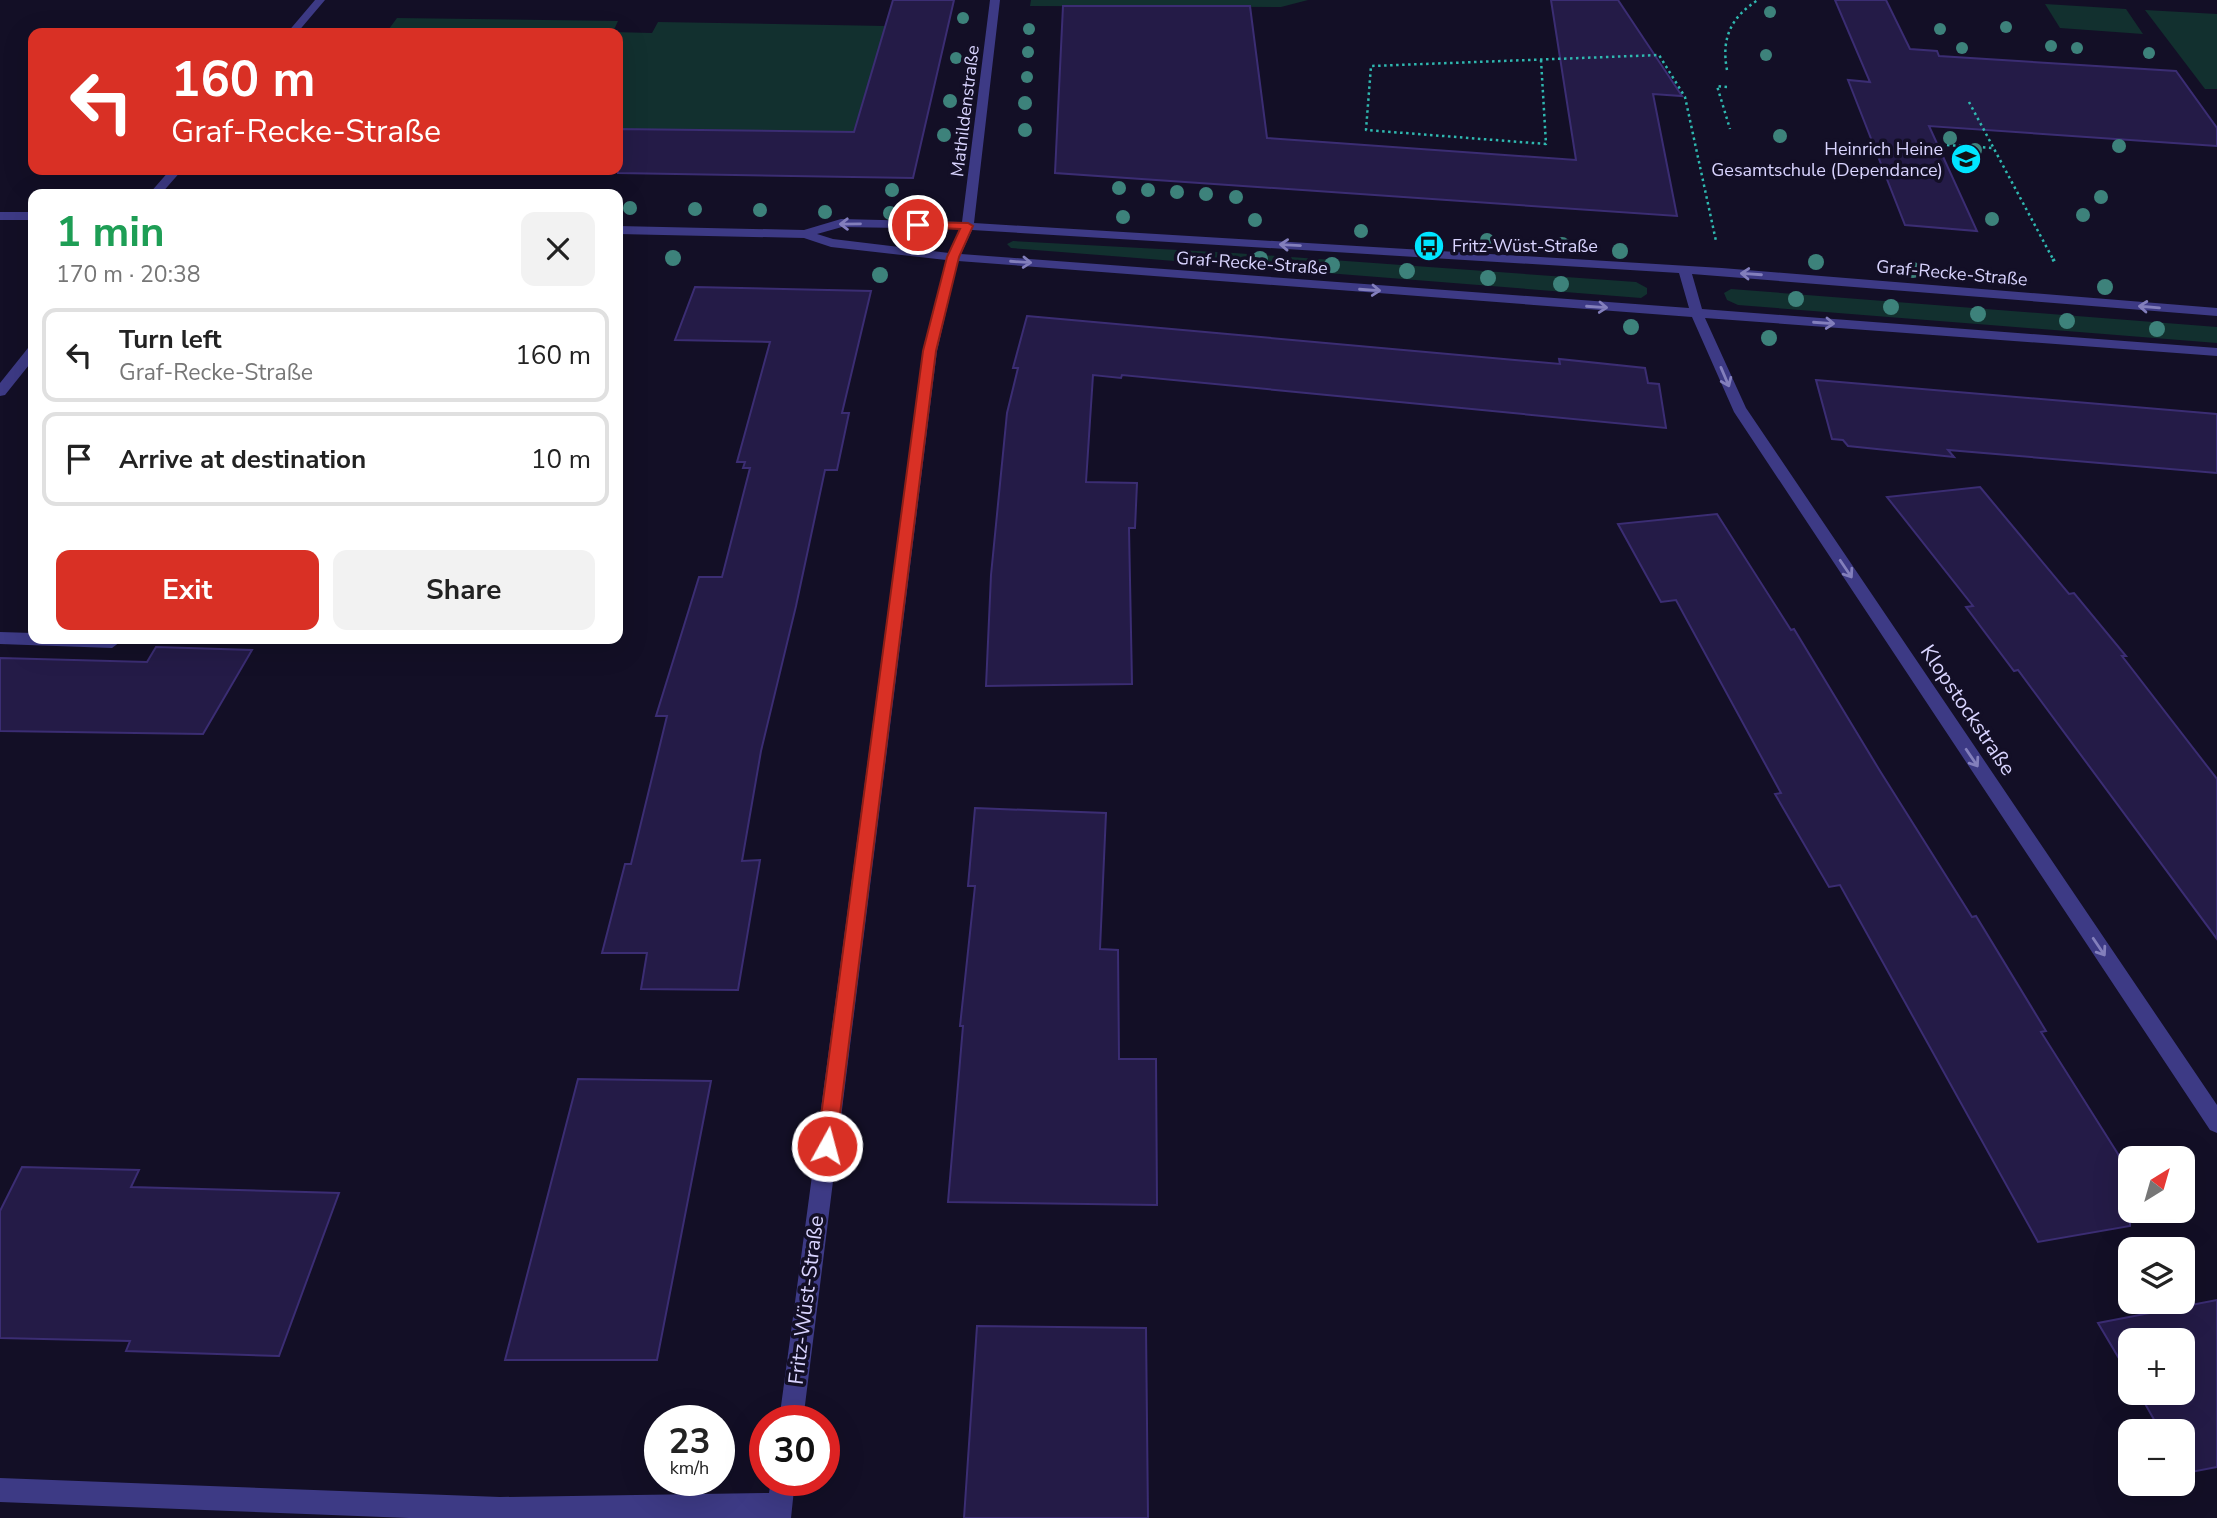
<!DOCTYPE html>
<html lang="en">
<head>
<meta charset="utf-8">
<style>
	:root { --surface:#fff; --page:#f2f2f2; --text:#222; --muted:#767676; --line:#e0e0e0; --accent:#d93025 }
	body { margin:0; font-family:"Nunito Sans",sans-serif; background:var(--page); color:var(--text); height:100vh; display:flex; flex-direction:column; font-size:26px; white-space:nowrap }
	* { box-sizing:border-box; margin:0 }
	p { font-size:23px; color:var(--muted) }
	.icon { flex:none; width:38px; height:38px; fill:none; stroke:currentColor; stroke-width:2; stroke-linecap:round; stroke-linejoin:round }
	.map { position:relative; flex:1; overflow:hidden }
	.details { position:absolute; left:28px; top:189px; width:595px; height:455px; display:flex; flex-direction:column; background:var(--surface); border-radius:14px; box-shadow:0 7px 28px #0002 }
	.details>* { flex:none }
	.banner { position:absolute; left:28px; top:28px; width:595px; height:147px; border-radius:14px; box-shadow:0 7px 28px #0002; background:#d93025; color:#fff; overflow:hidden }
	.needle { width:46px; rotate:37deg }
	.fabs { position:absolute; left:2118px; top:1146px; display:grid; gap:14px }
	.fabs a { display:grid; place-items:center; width:77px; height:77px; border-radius:14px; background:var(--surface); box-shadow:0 7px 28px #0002; font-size:35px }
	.speed { position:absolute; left:644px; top:1405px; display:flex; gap:14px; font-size:35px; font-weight:700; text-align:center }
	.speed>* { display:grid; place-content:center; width:91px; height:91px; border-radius:50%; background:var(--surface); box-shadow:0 7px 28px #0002; line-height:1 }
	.speed small { font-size:18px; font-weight:400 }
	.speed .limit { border:10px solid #d22; background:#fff; color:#111 }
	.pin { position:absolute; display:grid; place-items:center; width:60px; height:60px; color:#fff; margin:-30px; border:4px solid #fff; border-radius:50%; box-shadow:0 2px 7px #0007 }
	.me { position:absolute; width:77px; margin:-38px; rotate:7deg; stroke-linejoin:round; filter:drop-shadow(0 0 5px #0008) }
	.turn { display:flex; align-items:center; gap:24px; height:147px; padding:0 28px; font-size:32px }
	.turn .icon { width:91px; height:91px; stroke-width:2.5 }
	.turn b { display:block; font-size:49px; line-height:60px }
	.round { display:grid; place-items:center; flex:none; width:74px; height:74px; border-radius:14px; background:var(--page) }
	.headline { display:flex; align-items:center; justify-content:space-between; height:119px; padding:0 28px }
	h1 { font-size:42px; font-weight:700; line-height:52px; color:#1e9e55 }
	.button { display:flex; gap:14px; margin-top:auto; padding:14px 28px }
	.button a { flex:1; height:80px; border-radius:14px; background:var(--accent); color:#fff; font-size:28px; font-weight:700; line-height:80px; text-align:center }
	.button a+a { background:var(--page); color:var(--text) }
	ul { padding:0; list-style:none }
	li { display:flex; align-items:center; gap:21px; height:94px; margin:0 14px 10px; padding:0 14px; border:4px solid var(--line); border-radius:14px }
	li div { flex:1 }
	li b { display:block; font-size:26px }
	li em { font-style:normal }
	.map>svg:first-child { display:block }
	.green { fill:#12302f }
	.building { fill:#241b47; stroke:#3b2d73; stroke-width:2 }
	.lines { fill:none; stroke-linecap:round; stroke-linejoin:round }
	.path-far1 { stroke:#2fb8b0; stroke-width:2.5; stroke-dasharray:2.5 3.5; stroke-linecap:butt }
	.path { stroke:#2fb8b0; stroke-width:3.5; stroke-dasharray:2.5 4.5; stroke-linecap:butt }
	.minor { fill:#3d3a85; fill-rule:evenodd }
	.tree { fill:#3d827b }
	.oneway { stroke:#837fbc }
	.route { fill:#d93025; stroke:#8d1f18; stroke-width:2 }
	.labels { text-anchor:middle; stroke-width:7; stroke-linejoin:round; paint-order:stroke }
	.far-street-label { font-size:18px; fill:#d9d4ff; stroke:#130f26 }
	.far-poi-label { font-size:18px; fill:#d9d4ff; stroke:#130f26; text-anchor:end }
	.street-label { font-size:21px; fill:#d9d4ff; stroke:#130f26 }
</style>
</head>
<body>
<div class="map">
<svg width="2217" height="1518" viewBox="0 0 2217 1518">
	<rect width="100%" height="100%" fill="#130f26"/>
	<path class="green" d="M1031,0H1308L1281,7L1030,6Z
		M2045,4L2126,9L2143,34L2060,28Z
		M2145,10L2217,14V89H2205Z
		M397,18L618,21L613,32L652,33L658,22L885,26L865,96L931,101L924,131L850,132L849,135L618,129V33H386Z
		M1013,241L1234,253L1636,282L1647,288V294L1641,298L1011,248L1007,244Z
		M1731,289L2217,327V343L1738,305L1727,300L1724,293Z"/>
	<path class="building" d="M893,0H954L913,178L618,173V129L854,132Z
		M1551,0H1618L1682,96L1653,94L1677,216L1055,173L1063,6H1250L1267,138L1576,160Z
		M1835,0H1886L1910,49L1937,51L1939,56L2176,71L2217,128V146L1929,126L1977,231L1905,225L1848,80L1870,82Z
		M695,287L871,291L842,413H849L837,470H825L796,606L761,751L742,861L760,860L738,990L641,989L647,953H602L625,864H631L667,716H656L699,577H722L750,468H743L745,462H737L770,342L675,340Z
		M1027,316L1560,364L1559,359L1645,368L1648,383L1659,384L1666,428L1122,375L1121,378L1093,375L1086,482L1137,483L1135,528H1129L1132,684L986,686L991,575L1007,413L1018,368H1013Z
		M1816,380L2217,414V473L1948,450L1954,457L1848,446L1843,440L1832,439Z
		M1980,487L2069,594L2074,593L2126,656H2122L2217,779V939L2018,670L2014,671L1966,607L1973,606L1887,497Z
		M1717,514L1791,630L1794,629L1880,771L1972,917L1976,916L2046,1031L2041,1032L2130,1173V1226L2038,1242L1840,885L1829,887L1775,794L1781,793L1676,600L1661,602L1618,524Z
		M156,647L252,650L203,734L0,731V658L147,662Z
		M975,808L1106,813L1100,949L1118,950L1119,1059H1156L1157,1205L948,1202L963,1026H960L975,886H968Z
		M578,1079L711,1081L657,1360H505Z
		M22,1167L139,1170L131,1187L339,1193L279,1356L126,1351L130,1341L0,1338V1211Z
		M2217,1300V1467L2186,1473L2182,1467V1432H2161L2139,1393H2182V1340H2130V1377L2098,1323Z
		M977,1326L1146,1328L1148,1518H964Z"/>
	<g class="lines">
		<path class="path-far1" d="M1541,60L1546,144L1366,130L1371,66L1659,55L1685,97L1716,241
			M1727,70C1721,38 1731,17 1758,0
			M1727,87L1717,86L1730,129
			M1969,102L2054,261
			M1947,145L1993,148"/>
		<path class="path" d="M2053,259L2056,265"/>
		<path class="minor" d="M315,0H325L297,33H287Z
			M990,0H1000L974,223L1722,268L2217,308V316L1692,274L1702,309L2217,348V356L1705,318L1746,408L2217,1105V1133L2210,1130L1734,412L1692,317L958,261L937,351L803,1421H779L923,351L946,260L831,247L804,238L618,234V226L804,230L841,219L962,222ZM842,227L960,229L949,253L833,239L817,234ZM972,230L1679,273L1689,308L961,254Z
			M170,170H182L161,194H149Z
			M0,212H33V220H0Z
			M33,347V360L5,395L0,396V383L28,348Z
			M0,632L33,633V639H118L120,642L112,648L0,644Z
			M0,1478L500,1497L769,1493L771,1480H795L791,1518H409L0,1502Z"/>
	</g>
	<g class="tree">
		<circle cx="1770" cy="12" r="6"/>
		<circle cx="963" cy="18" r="6"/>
		<circle cx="2006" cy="27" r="6"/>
		<circle cx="1029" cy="29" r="6"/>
		<circle cx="1940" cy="29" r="6"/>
		<circle cx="2051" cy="46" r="6"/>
		<circle cx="1962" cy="48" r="6"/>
		<circle cx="2077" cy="48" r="6"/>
		<circle cx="1028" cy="52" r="6"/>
		<circle cx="2149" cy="53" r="6"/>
		<circle cx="1766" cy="55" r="6"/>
		<circle cx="956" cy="58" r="6"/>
		<circle cx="1027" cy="77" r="6"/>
		<circle cx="950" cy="101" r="7"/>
		<circle cx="1025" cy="103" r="7"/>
		<circle cx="1025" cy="130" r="7"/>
		<circle cx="944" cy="135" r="7"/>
		<circle cx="1780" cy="136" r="7"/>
		<circle cx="1950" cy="138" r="7"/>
		<circle cx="2119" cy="146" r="7"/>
		<circle cx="1975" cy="150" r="7"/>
		<circle cx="1119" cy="188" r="7"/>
		<circle cx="892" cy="190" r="7"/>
		<circle cx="1148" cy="190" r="7"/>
		<circle cx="1177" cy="192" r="7"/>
		<circle cx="1206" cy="194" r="7"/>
		<circle cx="1236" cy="197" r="7"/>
		<circle cx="2101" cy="197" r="7"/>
		<circle cx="630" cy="208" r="7"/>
		<circle cx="695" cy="209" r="7"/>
		<circle cx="760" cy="210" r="7"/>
		<circle cx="825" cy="212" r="7"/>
		<circle cx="890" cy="213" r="7"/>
		<circle cx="2083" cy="215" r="7"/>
		<circle cx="1123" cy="217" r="7"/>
		<circle cx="1992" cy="219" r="7"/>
		<circle cx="1255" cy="220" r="7"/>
		<circle cx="1361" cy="231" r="7"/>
		<circle cx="1487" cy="240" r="7"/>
		<circle cx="1562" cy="245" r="8"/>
		<circle cx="1620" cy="251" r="8"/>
		<circle cx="673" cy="258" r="8"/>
		<circle cx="1260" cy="259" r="8"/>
		<circle cx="1816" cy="262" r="8"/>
		<circle cx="1332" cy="265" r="8"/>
		<circle cx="1913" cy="270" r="8"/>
		<circle cx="1407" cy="271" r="8"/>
		<circle cx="880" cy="275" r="8"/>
		<circle cx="1488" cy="278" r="8"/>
		<circle cx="2014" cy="279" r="8"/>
		<circle cx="1561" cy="284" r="8"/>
		<circle cx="2105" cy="287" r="8"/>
		<circle cx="1796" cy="299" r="8"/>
		<circle cx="1891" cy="307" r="8"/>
		<circle cx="1978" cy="314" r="8"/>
		<circle cx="2067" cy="321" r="8"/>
		<circle cx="1631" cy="327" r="8"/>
		<circle cx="2157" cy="329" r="8"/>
		<circle cx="1769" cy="338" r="8"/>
	</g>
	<defs><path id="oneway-shaft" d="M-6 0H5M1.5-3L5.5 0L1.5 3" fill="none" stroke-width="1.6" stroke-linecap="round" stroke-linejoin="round" transform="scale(1.75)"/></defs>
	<g class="oneway">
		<use href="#oneway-shaft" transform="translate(850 224) rotate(179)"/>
		<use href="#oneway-shaft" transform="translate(1290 245) rotate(-177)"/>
		<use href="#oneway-shaft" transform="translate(1021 262) rotate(4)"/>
		<use href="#oneway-shaft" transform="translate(1751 274) rotate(-176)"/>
		<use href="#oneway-shaft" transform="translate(1370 290) rotate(4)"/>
		<use href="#oneway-shaft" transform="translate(1597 307) rotate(4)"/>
		<use href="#oneway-shaft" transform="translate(2149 307) rotate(-175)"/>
		<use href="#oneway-shaft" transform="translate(1824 323) rotate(4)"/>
		<use href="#oneway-shaft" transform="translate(1725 377) rotate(67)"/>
		<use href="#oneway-shaft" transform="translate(1846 569) rotate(56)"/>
		<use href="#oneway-shaft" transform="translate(1972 758) rotate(56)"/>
		<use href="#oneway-shaft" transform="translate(2099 947) rotate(56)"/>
	</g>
	<path class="route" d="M918,222L968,223L973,226L959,257L936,351L836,1146L833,1153L827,1156L820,1153L817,1146L923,351L947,257L960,229L914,227V223Z"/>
	<defs>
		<g id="school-disc" transform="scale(1.575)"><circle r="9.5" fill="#00e5ff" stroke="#130f26"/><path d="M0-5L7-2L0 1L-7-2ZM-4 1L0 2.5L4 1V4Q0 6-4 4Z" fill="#111"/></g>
		<g id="bus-disc" transform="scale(1.575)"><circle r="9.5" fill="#00e5ff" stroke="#130f26"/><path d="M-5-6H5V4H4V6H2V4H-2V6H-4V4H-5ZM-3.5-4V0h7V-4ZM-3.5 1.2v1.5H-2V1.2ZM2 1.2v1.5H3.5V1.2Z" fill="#111"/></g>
	</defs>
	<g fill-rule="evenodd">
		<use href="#school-disc" x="1966" y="159"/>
		<use href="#bus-disc" x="1429" y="246"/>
	</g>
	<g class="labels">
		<g class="far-street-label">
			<text transform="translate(965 111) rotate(-83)" y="6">Mathildenstraße</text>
			<text transform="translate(1252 263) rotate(4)" y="6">Graf-Recke-Straße</text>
			<text transform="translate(1952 273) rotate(5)" y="6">Graf-Recke-Straße</text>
		</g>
		<g class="far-poi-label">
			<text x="1943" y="155">Heinrich Heine<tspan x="1943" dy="21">Gesamtschule (Dependance)</tspan></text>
			<text x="1452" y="252" text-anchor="start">Fritz-Wüst-Straße</text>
		</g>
		<g class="street-label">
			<text transform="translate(1968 710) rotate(56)" y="7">Klopstockstraße</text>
			<text transform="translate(806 1300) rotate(-83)" y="7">Fritz-Wüst-Straße</text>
		</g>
	</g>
</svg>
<div class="fabs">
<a><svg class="needle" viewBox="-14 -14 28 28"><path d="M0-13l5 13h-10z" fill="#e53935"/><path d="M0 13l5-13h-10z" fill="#767676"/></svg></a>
<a><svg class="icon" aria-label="layers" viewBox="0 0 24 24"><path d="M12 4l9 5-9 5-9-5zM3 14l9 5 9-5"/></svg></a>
<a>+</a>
<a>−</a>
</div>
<div class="speed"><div>23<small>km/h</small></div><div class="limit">30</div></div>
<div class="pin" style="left:918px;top:225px;background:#d93025"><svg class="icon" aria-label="arrive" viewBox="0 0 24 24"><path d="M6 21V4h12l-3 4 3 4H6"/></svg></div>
<svg class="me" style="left:827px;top:1146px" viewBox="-20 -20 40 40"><circle r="17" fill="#d93025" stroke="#fff" stroke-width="3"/><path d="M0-11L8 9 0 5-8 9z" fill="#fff"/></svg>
<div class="banner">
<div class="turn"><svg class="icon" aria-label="left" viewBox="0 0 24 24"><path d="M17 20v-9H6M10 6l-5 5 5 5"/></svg><div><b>160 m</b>Graf-Recke-Straße</div></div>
</div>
<section class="details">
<div class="headline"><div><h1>1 min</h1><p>170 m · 20:38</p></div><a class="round"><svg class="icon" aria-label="close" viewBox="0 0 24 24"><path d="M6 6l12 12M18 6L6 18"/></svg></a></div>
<ul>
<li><svg class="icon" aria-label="left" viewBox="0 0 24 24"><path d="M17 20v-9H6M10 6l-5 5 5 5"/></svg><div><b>Turn left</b><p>Graf-Recke-Straße</p></div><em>160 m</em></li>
<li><svg class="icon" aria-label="arrive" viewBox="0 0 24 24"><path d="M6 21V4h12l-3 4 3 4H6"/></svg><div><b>Arrive at destination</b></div><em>10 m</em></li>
</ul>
<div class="button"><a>Exit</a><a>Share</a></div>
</section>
</div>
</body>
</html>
